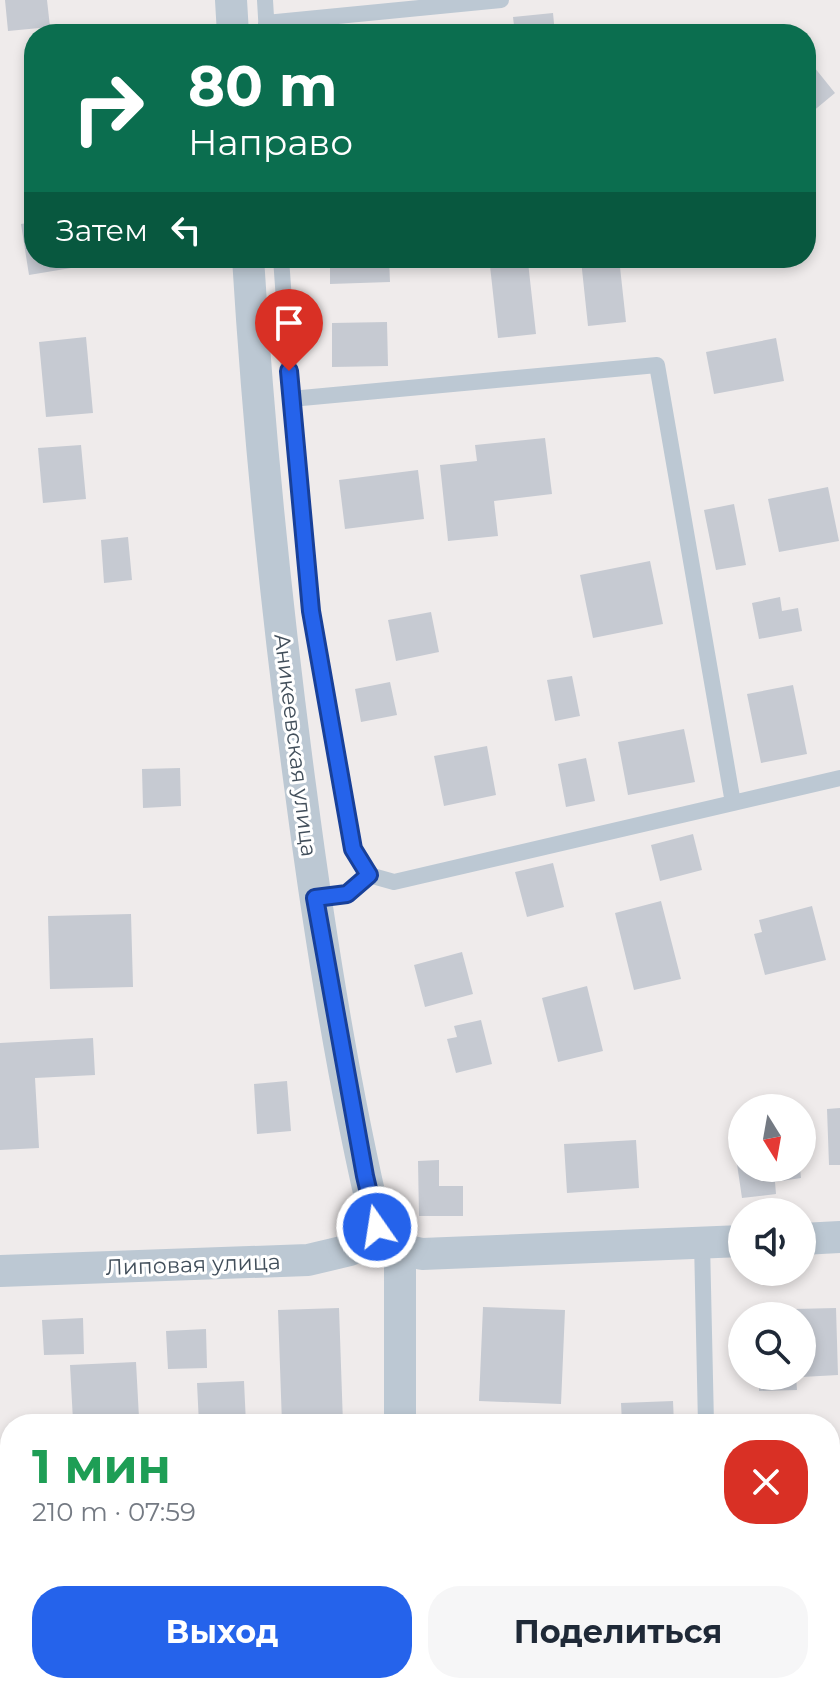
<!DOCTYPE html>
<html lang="ru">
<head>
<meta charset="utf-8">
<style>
	:root { --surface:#fff; --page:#f6f6f7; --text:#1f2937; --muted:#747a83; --accent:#2563eb }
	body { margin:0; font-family:Montserrat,sans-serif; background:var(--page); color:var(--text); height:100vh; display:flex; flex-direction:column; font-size:30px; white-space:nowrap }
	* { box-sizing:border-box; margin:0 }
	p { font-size:26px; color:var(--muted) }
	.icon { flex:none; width:44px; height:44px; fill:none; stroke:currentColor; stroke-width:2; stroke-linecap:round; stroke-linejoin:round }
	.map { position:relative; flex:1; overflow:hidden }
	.sheet { position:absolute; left:0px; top:1414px; width:840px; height:280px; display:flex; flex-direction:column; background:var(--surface); border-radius:32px 32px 0 0; box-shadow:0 4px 12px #0003 }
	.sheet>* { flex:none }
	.guide { position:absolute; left:24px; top:24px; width:792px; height:244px; border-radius:32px; box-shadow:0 4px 12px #0003; background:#0b6e4f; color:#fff; overflow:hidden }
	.needle { width:52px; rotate:169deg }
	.buttons { position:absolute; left:728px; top:1094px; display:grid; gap:16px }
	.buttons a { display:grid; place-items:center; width:88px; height:88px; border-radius:50%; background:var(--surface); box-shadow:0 4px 12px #0003; font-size:40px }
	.pin { position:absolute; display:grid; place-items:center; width:68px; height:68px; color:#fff; margin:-82px -34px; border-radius:50% 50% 50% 0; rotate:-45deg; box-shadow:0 0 8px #0007 }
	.pin .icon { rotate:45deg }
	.me { position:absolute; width:88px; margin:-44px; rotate:347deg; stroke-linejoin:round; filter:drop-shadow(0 0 6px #0008) }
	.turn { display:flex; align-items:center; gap:28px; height:168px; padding:0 32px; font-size:36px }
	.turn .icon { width:104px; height:104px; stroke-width:2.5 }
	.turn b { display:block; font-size:56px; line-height:68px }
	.then { display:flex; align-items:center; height:76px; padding:0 32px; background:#0003; gap:16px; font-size:30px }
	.round { display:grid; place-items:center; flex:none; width:84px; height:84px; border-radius:32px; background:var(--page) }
	.head { display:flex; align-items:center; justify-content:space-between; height:136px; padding:0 32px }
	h1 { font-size:48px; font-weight:700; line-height:60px; color:#1e9e55 }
	.cta { display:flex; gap:16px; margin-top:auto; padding:16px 32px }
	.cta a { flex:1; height:92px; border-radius:32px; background:var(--accent); color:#fff; font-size:32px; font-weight:700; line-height:92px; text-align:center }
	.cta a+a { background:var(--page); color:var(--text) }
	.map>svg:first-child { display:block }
	.building { fill:#c6cad2 }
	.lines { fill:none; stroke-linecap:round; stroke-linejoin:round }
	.lane { stroke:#bcc8d3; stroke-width:16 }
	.street { stroke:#bcc8d3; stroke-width:32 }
	.route-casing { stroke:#184099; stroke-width:20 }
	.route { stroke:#2563eb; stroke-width:14 }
	.labels { text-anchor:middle; stroke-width:6; stroke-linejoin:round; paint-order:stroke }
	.street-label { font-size:22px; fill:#424f5b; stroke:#fff }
</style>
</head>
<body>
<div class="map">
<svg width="840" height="1694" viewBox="0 0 840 1694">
	<rect width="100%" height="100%" fill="#efebeb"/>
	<path class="building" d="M5,0H47L50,27L8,31Z
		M553,13L555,34H515L513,17Z
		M806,57L835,93L806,117Z
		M34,222V258H94L95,264L29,275L21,224Z
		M330,258H389L390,282L330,284Z
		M619,258L626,322L588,326L581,260Z
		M528,262L536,334L498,338L490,266Z
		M387,322L388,366L332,367V323Z
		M86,337L93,413L46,417L39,342Z
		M776,338L784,381L714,394L706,352Z
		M545,438L552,494L494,501L498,536L448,541L440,465L477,461L475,445Z
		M81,445L86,499L43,503L38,448Z
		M418,470L424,519L345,529L339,480Z
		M828,487L839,541L779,552L768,499Z
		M734,504L746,565L716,570L704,510Z
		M128,537L132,580L104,583L101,540Z
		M650,561L663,624L593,638L580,575Z
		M780,597L782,611L798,608L802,631L759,639L752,603Z
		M431,612L439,652L396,661L388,620Z
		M572,676L580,716L555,721L547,680Z
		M390,682L397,715L361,722L355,689Z
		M793,685L807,754L761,763L747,694Z
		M684,729L695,782L628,795L618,742Z
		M487,746L496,795L444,806L434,756Z
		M586,758L595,801L566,807L558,764Z
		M180,768L181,806L143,808L142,769Z
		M693,834L702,870L660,881L651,845Z
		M553,863L564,907L527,917L515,872Z
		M661,901L681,979L634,990L615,913Z
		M812,906L826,960L765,975L754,934L762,932L759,920Z
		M131,914L133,987L50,989L48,916Z
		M462,952L473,994L425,1007L414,965Z
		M587,986L603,1051L558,1062L542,998Z
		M481,1020L492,1064L456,1073L447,1039L457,1037L454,1026Z
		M93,1038L95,1075L35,1078L39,1148L0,1150V1043Z
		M287,1081L291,1131L257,1134L254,1084Z
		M840,1108V1165H829L827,1109Z
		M742,1136V1168H800L801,1178L775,1182L776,1194L742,1198L733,1137Z
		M636,1140L639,1188L567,1193L564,1144Z
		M439,1160V1186H463V1216H419L418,1161Z
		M483,1307L565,1310L561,1404L479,1401Z
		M339,1308L343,1424H282L278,1310Z
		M836,1308L838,1375L802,1377V1316H757L756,1310Z
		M83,1318L84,1354L44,1355L42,1320Z
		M206,1329L207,1368L168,1369L166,1331Z
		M136,1362L139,1418L73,1421L70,1365Z
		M759,1376H796L797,1390L759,1391Z
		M244,1381L246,1424H199L197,1383Z
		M673,1401L674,1424H622L621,1403Z
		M830,1468H839L840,1515H830Z
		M840,1575V1615H830V1576Z
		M270,1684H312L313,1694H270Z"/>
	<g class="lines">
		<path class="lane" d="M265,0L267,34
			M266,23L501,0
			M281,258L291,399L311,611L353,849L369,875L394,882L840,778
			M291,399L657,365L733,803
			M315,898L347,894L369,875
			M702,1242L706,1424
			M604,1684V1694"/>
		<path class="street" d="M231,0L233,34
			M248,258C259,437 277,615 301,793C320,938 343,1084 377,1227
			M377,1227L400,1249L422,1254L742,1241
			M802,1239L840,1237
			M400,1249V1424
			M0,1271L308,1260L350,1250L377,1227
			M394,1694L395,1684"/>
	</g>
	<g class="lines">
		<g class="route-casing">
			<path id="route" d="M289,371L311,611L353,849L369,875L347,894L315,898L365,1176L377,1227"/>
		</g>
		<use href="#route" class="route"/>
	</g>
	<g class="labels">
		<g class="street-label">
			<text transform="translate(296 745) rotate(83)" y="8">Аникеевская улица</text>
			<text transform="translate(193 1264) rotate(-2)" y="8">Липовая улица</text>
		</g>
	</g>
</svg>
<div class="buttons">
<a><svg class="needle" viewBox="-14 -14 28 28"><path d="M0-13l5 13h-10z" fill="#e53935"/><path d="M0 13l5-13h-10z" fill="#747a83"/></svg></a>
<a><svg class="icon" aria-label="sound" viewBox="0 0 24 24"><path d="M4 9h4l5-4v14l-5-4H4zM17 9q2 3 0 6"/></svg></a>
<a><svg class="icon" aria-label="search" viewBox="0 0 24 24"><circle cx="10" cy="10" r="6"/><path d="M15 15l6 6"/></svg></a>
</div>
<div class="pin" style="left:289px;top:371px;background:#d93025"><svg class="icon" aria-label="arrive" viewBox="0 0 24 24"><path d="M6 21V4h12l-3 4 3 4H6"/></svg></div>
<svg class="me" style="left:377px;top:1227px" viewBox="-20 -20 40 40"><circle r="17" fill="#2563eb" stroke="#fff" stroke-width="3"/><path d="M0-11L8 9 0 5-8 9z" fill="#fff"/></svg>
<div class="guide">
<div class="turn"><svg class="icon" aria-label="right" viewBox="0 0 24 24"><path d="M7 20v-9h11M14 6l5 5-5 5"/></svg><div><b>80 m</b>Направо</div></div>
<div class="then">Затем<svg class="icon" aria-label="left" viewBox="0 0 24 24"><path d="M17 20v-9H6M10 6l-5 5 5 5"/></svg></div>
</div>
<section class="sheet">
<div class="head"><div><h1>1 мин</h1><p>210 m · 07:59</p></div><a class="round" style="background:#d93025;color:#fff"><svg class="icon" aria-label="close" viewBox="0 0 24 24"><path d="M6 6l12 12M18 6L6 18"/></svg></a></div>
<div class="cta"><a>Выход</a><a>Поделиться</a></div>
</section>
</div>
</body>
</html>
